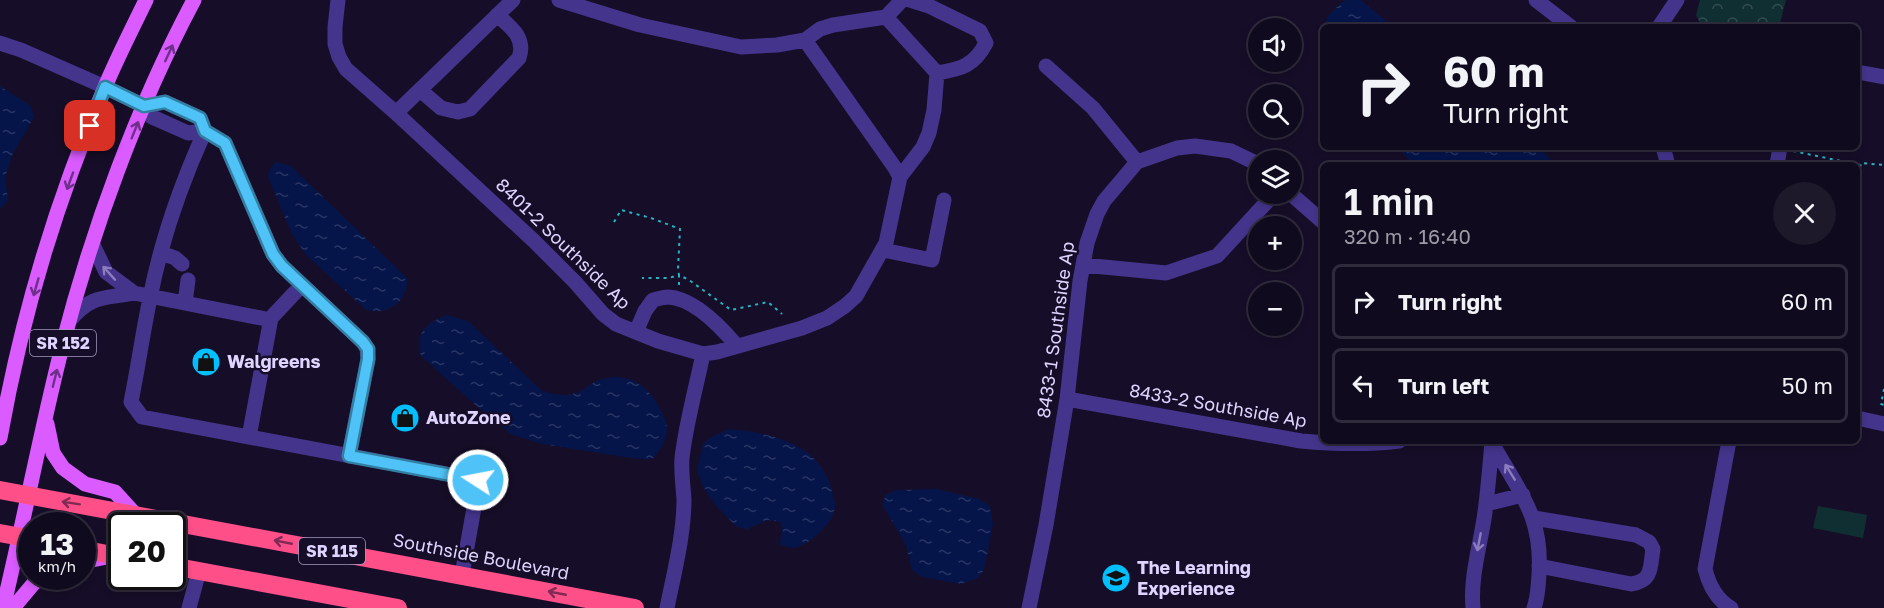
<!DOCTYPE html>
<html lang="en">
<head>
<meta charset="utf-8">
<style>
	:root { --surface:#100a1e; --page:#1e182b; --text:#f1f3f6; --muted:#9c9aa4; --line:#302b3c }
	body { margin:0; font-family:"Golos Text",sans-serif; background:var(--page); color:var(--text); height:100vh; display:flex; flex-direction:column; font-size:22px; white-space:nowrap }
	* { box-sizing:border-box; margin:0 }
	p { font-size:20px; color:var(--muted) }
	.icon { flex:none; width:33px; height:33px; fill:none; stroke:currentColor; stroke-width:2; stroke-linecap:round; stroke-linejoin:round }
	.map { position:relative; flex:1; overflow:hidden }
	.side { position:absolute; left:1320px; top:162px; width:540px; height:282px; display:flex; flex-direction:column; background:var(--surface); border-radius:9px; box-shadow:0 3px 9px #0003,0 0 0 2px var(--line) }
	.side>* { flex:none }
	.hud { position:absolute; left:1320px; top:24px; width:540px; height:126px; border-radius:9px; box-shadow:0 3px 9px #0003,0 0 0 2px var(--line); background:#100a1e; color:var(--text); overflow:hidden }
	.buttons { position:absolute; left:1248px; top:18px; display:grid; gap:12px }
	.buttons a { display:grid; place-items:center; width:54px; height:54px; border-radius:50%; background:var(--surface); box-shadow:0 3px 9px #0003,0 0 0 2px var(--line); font-size:30px }
	.speed { position:absolute; left:18px; top:512px; display:flex; gap:12px; font-size:30px; font-weight:700; text-align:center }
	.speed>* { display:grid; place-content:center; width:78px; height:78px; border-radius:50%; background:var(--surface); box-shadow:0 3px 9px #0003,0 0 0 2px var(--line); line-height:1 }
	.speed small { font-size:15px; font-weight:400 }
	.speed .limit { border:3px solid #111; border-radius:9px; background:#fff; color:#111 }
	.pin { position:absolute; display:grid; place-items:center; width:51px; height:51px; color:#fff; margin:-26px; border-radius:12px; box-shadow:0 3px 9px #0006 }
	.me { position:absolute; width:66px; margin:-33px; rotate:281deg; stroke-linejoin:round; filter:drop-shadow(0 0 4px #0008) }
	.turn { display:flex; align-items:center; gap:21px; height:126px; padding:0 24px; font-size:27px }
	.turn .icon { width:78px; height:78px; stroke-width:2.5 }
	.turn b { display:block; font-size:42px; line-height:51px }
	.round { display:grid; place-items:center; flex:none; width:63px; height:63px; border-radius:32px; background:var(--page) }
	.head { display:flex; align-items:center; justify-content:space-between; height:102px; padding:0 24px }
	h1 { font-size:36px; font-weight:600; line-height:45px }
	ul { padding:0; list-style:none }
	li { display:flex; align-items:center; gap:18px; height:75px; margin:0 12px 9px; padding:0 12px; border:3px solid var(--line); border-radius:9px }
	li div { flex:1 }
	li b { display:block; font-size:22px }
	li em { font-style:normal }
	.map>svg:first-child { display:block }
	.green { fill:#102f33 }
	.forest { fill:url(#forest-crowns) }
	.water { fill:url(#water-ripples) }
	.lines { fill:none; stroke-linecap:round; stroke-linejoin:round }
	.path { stroke:#24b5c3; stroke-width:2; stroke-dasharray:3 4.5; stroke-linecap:butt }
	.minor { stroke:#44348b; stroke-width:15 }
	.major { stroke:#da5bff; stroke-width:15 }
	.highway { stroke:#ff4f89; stroke-width:18 }
	.oneway { stroke:#6e3089 }
	.oneway2 { stroke:#8a7cbf }
	.oneway3 { stroke:#7f2b54 }
	.route-casing { stroke:#337fa1; stroke-width:15 }
	.route { stroke:#4fc3f7; stroke-width:10 }
	.labels { text-anchor:middle; stroke-width:5; stroke-linejoin:round; paint-order:stroke }
	.shield { fill:#160d28; stroke:#a398be; stroke-width:1.5 }
	.shield-label { font-size:16px; font-weight:bold; fill:#dfd4ff }
	.street-label { font-size:18px; fill:#dfd4ff; stroke:#160d28 }
	.poi-label { font-size:18px; font-weight:bold; fill:#dfd4ff; stroke:#160d28; text-anchor:start }
</style>
</head>
<body>
<div class="map">
<svg width="1884" height="608" viewBox="0 0 1884 608">
	<defs>
		<pattern id="forest-crowns" width="20" height="18" patternUnits="userSpaceOnUse" patternTransform="scale(1.5)"><rect width="20" height="18" fill="#102f33"/><path d="M2 6a3 3 0 1 1 6 0M12 15a3 3 0 1 1 6 0" fill="none" stroke="#324c52"/></pattern>
		<pattern id="water-ripples" width="26" height="14" patternUnits="userSpaceOnUse" patternTransform="scale(1.5)"><rect width="26" height="14" fill="#051449"/><path d="M2 4q2-2 4 0t4 0M15 11q2-2 4 0t4 0" fill="none" stroke="#293564"/></pattern>
	</defs>
	<rect width="100%" height="100%" fill="#160d28"/>
	<path class="green" d="M1818,506L1867,515L1863,538L1813,528Z"/>
	<path class="forest" d="M1700,0H1786L1779,27H1702L1696,15Z"/>
	<path class="water" d="M1347,0H1361L1393,27H1324L1328,16L1343,1Z
		M0,86L31,106L34,117L13,153L5,178L8,200L0,209Z
		M1397,147H1540L1555,165H1414Z
		M276,162L291,166L407,278C409,302 386,317 365,309L306,255L291,232L268,177L270,168Z
		M447,315L468,321L541,390C552,394 564,397 576,393C584,390 590,384 597,381C631,367 655,391 666,422C670,435 661,451 652,459H638L542,444L511,434L488,416L421,356C415,332 426,323 447,315Z
		M730,429C772,433 822,445 832,491C833,497 836,503 835,509C833,522 811,543 798,547C791,549 786,547 780,544L782,527L780,522L768,520L747,529L737,527L717,507L703,487L697,470L703,443L713,436Z
		M937,489L979,499L990,506L993,524L984,570L978,578L961,584L922,577L912,570L906,545L883,506L885,495L897,490Z"/>
	<g class="lines">
		<path class="path" d="M1793,151L1860,165
			M1857,182L1861,163L1884,165
			M614,222L621,210L651,218L680,229L678,269L679,275L669,278H642
			M679,285V275L689,280L731,310L768,302L782,314
			M1884,389L1881,404L1884,405"/>
		<path class="minor" d="M338,0L335,27V44L339,57L346,69L396,113L534,241L575,282L603,314L616,324L658,341L703,354L717,352L802,328L827,318L845,306L856,296L886,243L900,177L923,147L929,133L934,110L937,73
			M559,0L640,25L741,47L777,45L805,40L820,29L833,25L886,17L902,0
			M910,0L929,6L980,31L986,43C974,66 961,69 937,73
			M1536,0L1571,27
			M886,17L937,73
			M1659,27L1677,0
			M805,40L895,168L900,177
			M0,43L21,50L105,87L144,106L152,117L159,120L188,133L205,131L225,143L273,254L282,266L363,342L367,349L368,359L349,456
			M1046,66L1093,108L1137,162
			M1857,72L1884,77
			M420,90L441,108L458,112L470,109L519,58C526,38 511,27 497,15
			M144,106L165,102L200,118L205,131C181,184 161,241 150,298C143,332 138,367 131,402L142,417L479,480L462,575
			M396,113L513,0
			M1663,147L1668,165
			M1777,165L1780,147
			M1291,194L1323,222
			M93,245L106,272L134,293L266,319L271,318L302,285
			M883,250L932,260L944,200
			M161,253L175,258L182,264
			M1083,265L1166,273L1217,256L1274,194
			M185,303L188,280
			M70,320C92,294 104,299 134,293
			M636,332L645,311L653,300C658,299 663,297 668,297C693,298 721,327 737,346
			M1067,399L1301,441C1334,444 1366,445 1399,441
			M1857,418L1884,424
			M249,437L271,318
			M1491,441C1518,491 1543,514 1539,575C1538,587 1538,597 1534,608
			M1729,441L1705,569C1709,585 1717,600 1731,608
			M1486,504L1523,495
			M1534,518L1636,535L1649,542L1653,549C1650,567 1653,581 1631,584L1539,566
			M189,608L199,571
			M667,608C674,573 684,535 684,499C683,485 681,472 682,458C686,423 696,388 703,354
			M1029,608L1046,525L1067,399L1080,281L1087,243L1097,214L1104,201L1137,162L1177,148L1195,146L1231,151L1258,164
			M1473,608C1470,576 1481,543 1485,512C1488,489 1490,465 1492,442"/>
		<path class="major" d="M47,424L53,453L63,468L85,484L115,492L135,514
			M0,438C21,319 57,199 105,87C117,58 132,29 146,0
			M82,562L112,556
			M3,608C24,521 40,434 62,347C92,230 137,107 194,0
			M13,608L34,583L44,576"/>
		<path class="highway" d="M0,490L635,608
			M0,533L32,539
			M82,549L122,557
			M172,566L398,608"/>
	</g>
	<defs><path id="oneway-shaft" d="M-6 0H5M1.5-3L5.5 0L1.5 3" fill="none" stroke-width="1.6" stroke-linecap="round" stroke-linejoin="round" transform="scale(1.5)"/></defs>
	<g class="oneway">
		<use href="#oneway-shaft" transform="translate(169 53) rotate(-65)"/>
		<use href="#oneway-shaft" transform="translate(135 130) rotate(-68)"/>
		<use href="#oneway-shaft" transform="translate(70 181) rotate(110)"/>
		<use href="#oneway-shaft" transform="translate(36 287) rotate(106)"/>
		<use href="#oneway-shaft" transform="translate(55 378) rotate(-76)"/>
	</g>
	<g class="oneway2">
		<use href="#oneway-shaft" transform="translate(109 273) rotate(-132)"/>
		<use href="#oneway-shaft" transform="translate(1510 472) rotate(-122)"/>
		<use href="#oneway-shaft" transform="translate(1479 542) rotate(101)"/>
	</g>
	<g class="oneway3">
		<use href="#oneway-shaft" transform="translate(71 503) rotate(-171)"/>
		<use href="#oneway-shaft" transform="translate(283 542) rotate(-169)"/>
		<use href="#oneway-shaft" transform="translate(557 593) rotate(-169)"/>
	</g>
	<g class="lines">
		<g class="route-casing">
			<path id="route" d="M90,126L105,87L144,106L165,102L200,118L205,131L225,143L273,254L282,266L363,342L368,349V359L349,456L478,480"/>
		</g>
		<use href="#route" class="route"/>
	</g>
	<defs>
		<g id="shop-disc" transform="scale(1.5)"><circle r="9.5" fill="#00bfff" stroke="#160d28"/><path d="M-5-2.5h2.3a2.7 3.5 0 0 1 5.4 0H5L5.5 6h-11ZM-1.5-2.5h3a1.5 2.3 0 0 0-3 0Z" fill="#111"/></g>
		<g id="school-disc" transform="scale(1.5)"><circle r="9.5" fill="#00bfff" stroke="#160d28"/><path d="M0-5L7-2L0 1L-7-2ZM-4 1L0 2.5L4 1V4Q0 6-4 4Z" fill="#111"/></g>
	</defs>
	<g fill-rule="evenodd">
		<use href="#shop-disc" x="206" y="362"/>
		<use href="#shop-disc" x="405" y="418"/>
		<use href="#school-disc" x="1116" y="578"/>
	</g>
	<g class="labels">
		<g class="shield">
			<rect x="30" y="330" width="66" height="26" rx="4.5"/>
			<rect x="299" y="538" width="66" height="26" rx="4.5"/>
		</g>
		<g class="shield-label">
			<text x="63" y="349">SR 152</text>
			<text x="332" y="557">SR 115</text>
		</g>
		<g class="street-label">
			<text transform="translate(563 244) rotate(44)" y="6">8401-2 Southside Ap</text>
			<text transform="translate(1056 330) rotate(-82)" y="6">8433-1 Southside Ap</text>
			<text transform="translate(1218 406) rotate(10)" y="6">8433-2 Southside Ap</text>
			<text transform="translate(481 557) rotate(11)" y="6">Southside Boulevard</text>
		</g>
		<g class="poi-label">
			<text x="227" y="368">Walgreens</text>
			<text x="426" y="424">AutoZone</text>
			<text x="1137" y="574">The Learning<tspan x="1137" dy="21">Experience</tspan></text>
		</g>
	</g>
</svg>
<div class="buttons">
<a><svg class="icon" aria-label="sound" viewBox="0 0 24 24"><path d="M4 9h4l5-4v14l-5-4H4zM17 9q2 3 0 6"/></svg></a>
<a><svg class="icon" aria-label="search" viewBox="0 0 24 24"><circle cx="10" cy="10" r="6"/><path d="M15 15l6 6"/></svg></a>
<a><svg class="icon" aria-label="layers" viewBox="0 0 24 24"><path d="M12 4l9 5-9 5-9-5zM3 14l9 5 9-5"/></svg></a>
<a>+</a>
<a>−</a>
</div>
<div class="speed"><div>13<small>km/h</small></div><div class="limit">20</div></div>
<div class="pin" style="left:90px;top:126px;background:#d93025"><svg class="icon" aria-label="arrive" viewBox="0 0 24 24"><path d="M6 21V4h12l-3 4 3 4H6"/></svg></div>
<svg class="me" style="left:478px;top:480px" viewBox="-20 -20 40 40"><circle r="17" fill="#4fc3f7" stroke="#fff" stroke-width="3"/><path d="M0-11L8 9 0 5-8 9z" fill="#fff"/></svg>
<div class="hud">
<div class="turn"><svg class="icon" aria-label="right" viewBox="0 0 24 24"><path d="M7 20v-9h11M14 6l5 5-5 5"/></svg><div><b>60 m</b>Turn right</div></div>
</div>
<section class="side">
<div class="head"><div><h1>1 min</h1><p>320 m · 16:40</p></div><a class="round"><svg class="icon" aria-label="close" viewBox="0 0 24 24"><path d="M6 6l12 12M18 6L6 18"/></svg></a></div>
<ul>
<li><svg class="icon" aria-label="right" viewBox="0 0 24 24"><path d="M7 20v-9h11M14 6l5 5-5 5"/></svg><div><b>Turn right</b></div><em>60 m</em></li>
<li><svg class="icon" aria-label="left" viewBox="0 0 24 24"><path d="M17 20v-9H6M10 6l-5 5 5 5"/></svg><div><b>Turn left</b></div><em>50 m</em></li>
</ul>
</section>
</div>
</body>
</html>
